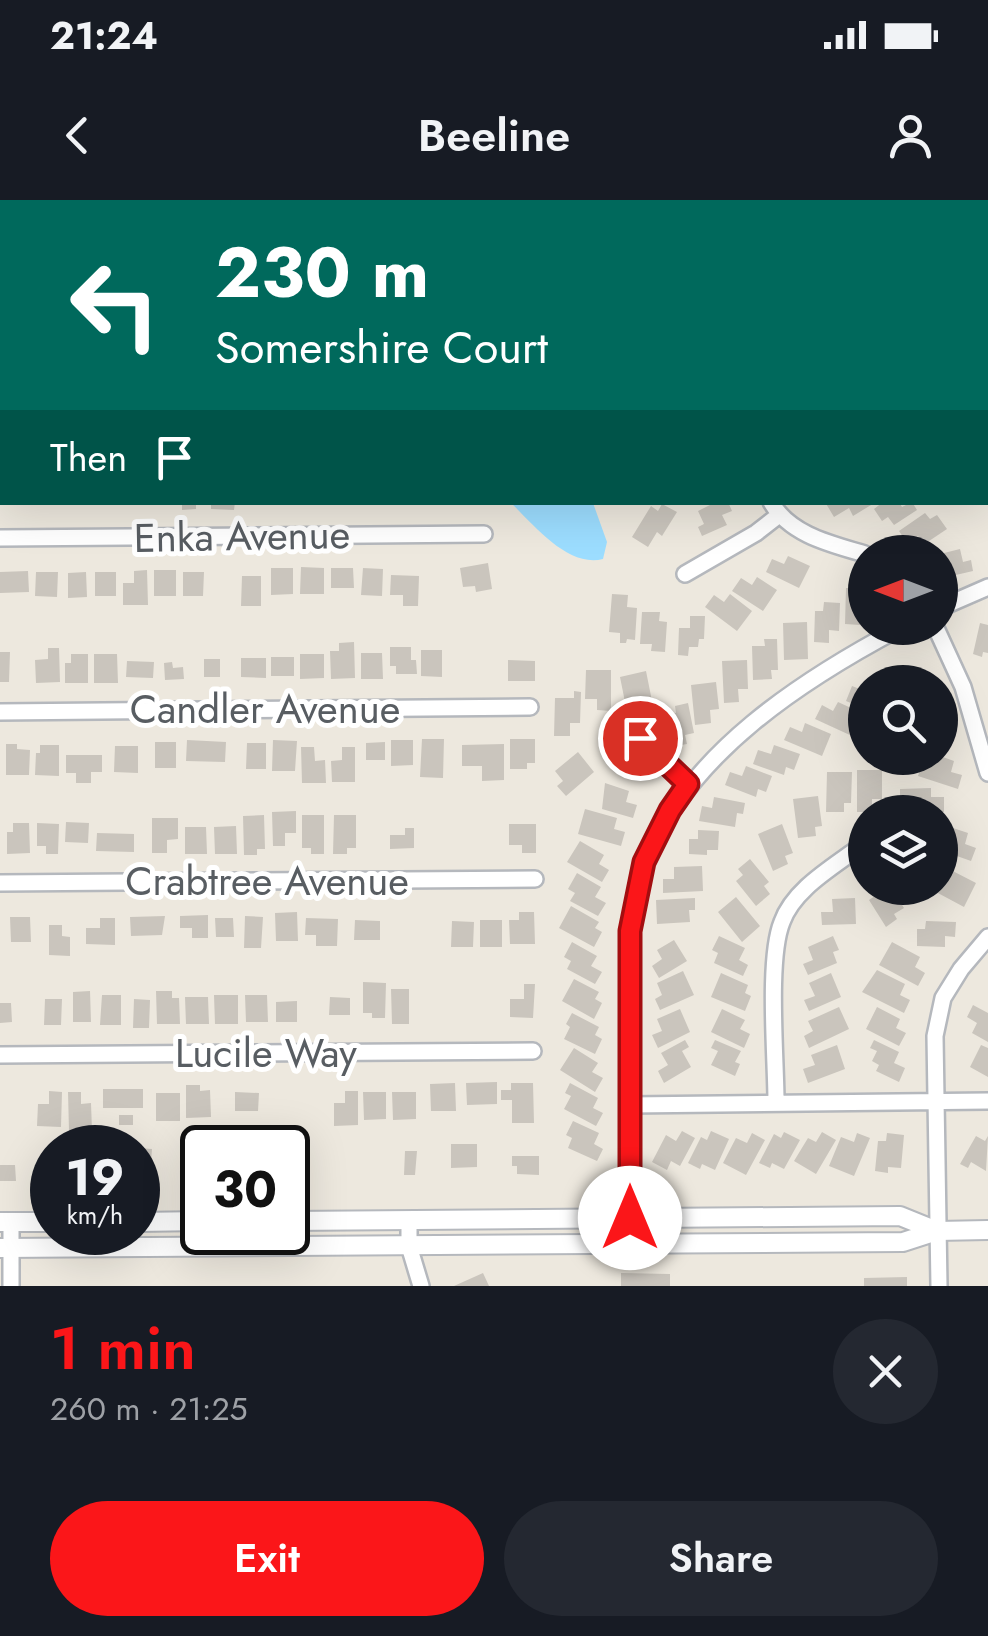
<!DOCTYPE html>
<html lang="en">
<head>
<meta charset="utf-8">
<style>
	:root { --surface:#171b24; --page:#242831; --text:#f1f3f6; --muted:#9ea1a6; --accent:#fb1619 }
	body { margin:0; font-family:Jost,sans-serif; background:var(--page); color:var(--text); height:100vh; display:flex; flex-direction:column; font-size:38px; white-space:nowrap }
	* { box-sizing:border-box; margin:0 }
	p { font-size:32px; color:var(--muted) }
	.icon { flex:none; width:55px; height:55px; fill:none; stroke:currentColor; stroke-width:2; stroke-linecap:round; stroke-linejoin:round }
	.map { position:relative; height:1086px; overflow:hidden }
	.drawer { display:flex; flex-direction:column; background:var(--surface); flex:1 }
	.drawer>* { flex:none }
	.banner { position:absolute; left:0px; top:0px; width:990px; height:305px; box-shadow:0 10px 40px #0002; background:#00695c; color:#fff; overflow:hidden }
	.needle { width:65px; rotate:270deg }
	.buttons { position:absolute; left:848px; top:335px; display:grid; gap:20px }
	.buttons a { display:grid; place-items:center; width:110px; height:110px; border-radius:50%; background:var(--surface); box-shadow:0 10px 40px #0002; font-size:50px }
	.speed { position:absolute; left:30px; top:925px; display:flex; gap:20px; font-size:50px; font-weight:700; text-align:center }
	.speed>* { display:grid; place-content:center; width:130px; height:130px; border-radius:50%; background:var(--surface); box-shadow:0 10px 40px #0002; line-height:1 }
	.speed small { font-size:25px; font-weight:400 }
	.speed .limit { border:5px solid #111; border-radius:15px; background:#fff; color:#111 }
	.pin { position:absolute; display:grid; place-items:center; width:85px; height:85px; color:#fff; margin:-42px; border:5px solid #fff; border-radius:50%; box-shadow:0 2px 10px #0007 }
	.me { position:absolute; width:110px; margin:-55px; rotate:0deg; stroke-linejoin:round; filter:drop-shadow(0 0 8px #0008) }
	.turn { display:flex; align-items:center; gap:35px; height:210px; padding:0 50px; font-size:45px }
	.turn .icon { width:130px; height:130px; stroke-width:2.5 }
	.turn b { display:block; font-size:70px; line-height:85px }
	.then { display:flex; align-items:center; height:95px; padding:0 50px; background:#0003; gap:20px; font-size:38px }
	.round { display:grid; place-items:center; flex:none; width:105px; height:105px; border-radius:52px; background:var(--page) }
	.summary { display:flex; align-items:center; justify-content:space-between; height:170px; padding:0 50px }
	h1 { font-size:60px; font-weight:600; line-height:75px; color:var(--accent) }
	.button { display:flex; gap:20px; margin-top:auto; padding:20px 50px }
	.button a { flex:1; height:115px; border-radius:60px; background:var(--accent); color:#fff; font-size:40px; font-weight:600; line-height:115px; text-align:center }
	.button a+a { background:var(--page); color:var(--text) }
	.status { display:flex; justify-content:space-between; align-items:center; height:70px; padding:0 50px; background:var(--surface); direction:ltr }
	.status svg { height:28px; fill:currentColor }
	header { display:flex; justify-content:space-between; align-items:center; height:130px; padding:0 50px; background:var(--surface); font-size:45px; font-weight:600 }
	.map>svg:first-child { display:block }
	.water { fill:#9cddff }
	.building { fill:#cac5bd }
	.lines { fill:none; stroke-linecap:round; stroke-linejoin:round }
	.service-casing { stroke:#b5b8bd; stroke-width:12 }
	.minor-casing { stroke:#b5b8bd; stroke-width:20 }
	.tertiary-casing { stroke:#b5b8bd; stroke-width:22 }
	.service { stroke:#fff; stroke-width:8 }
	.minor { stroke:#fff; stroke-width:15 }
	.tertiary { stroke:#fff; stroke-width:18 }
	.route-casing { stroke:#a30e10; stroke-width:25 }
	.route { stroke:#fb1619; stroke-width:18 }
	.labels { text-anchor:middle; stroke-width:10; stroke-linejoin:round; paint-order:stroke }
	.street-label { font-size:40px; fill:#585d62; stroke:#fff }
</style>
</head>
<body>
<div class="status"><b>21:24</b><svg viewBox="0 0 49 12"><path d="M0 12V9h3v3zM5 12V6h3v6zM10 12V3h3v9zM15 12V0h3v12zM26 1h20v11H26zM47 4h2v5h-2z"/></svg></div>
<header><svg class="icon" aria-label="back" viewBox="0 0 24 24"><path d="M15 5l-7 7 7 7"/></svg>Beeline<svg class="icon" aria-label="person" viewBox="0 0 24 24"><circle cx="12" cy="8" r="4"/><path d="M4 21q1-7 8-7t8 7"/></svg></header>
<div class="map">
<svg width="988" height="1086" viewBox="0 0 988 1086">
	<rect width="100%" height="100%" fill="#ede8de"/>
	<path class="water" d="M853,0H988V281V2H853Z
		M511,303H593L607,342L603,359C568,368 534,325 511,303Z"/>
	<path class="building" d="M182,302H196V309L182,310Z
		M211,302H235L234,310L211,309Z
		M716,302H728L732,311L722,315L727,325L702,336L698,327L704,324L698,311Z
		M825,302H876L853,316L849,308L834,317Z
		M883,302H899L902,307L912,302L917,310L894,325L888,317L882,321L874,309Z
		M662,304L677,312L662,336L657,332L648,347L632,337L651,306L658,311Z
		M925,313L930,319L937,315L947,329L923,345L918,336L907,343L899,331Z
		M960,349L963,362L971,360L973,371L947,377L945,367L940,368V354Z
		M788,356L810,366L799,388L766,372L772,359L784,364Z
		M488,363L492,389L476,392L475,386L463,387L460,368Z
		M301,367L324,368V394H300Z
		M271,368H293V394L271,395Z
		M331,368H353L354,388H331Z
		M363,368L383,369L382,396L361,395Z
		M147,370L148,405H123V383H134V371Z
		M154,370H176V396H154Z
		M28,371L29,392L0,393V372Z
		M36,372H58L57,397L35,396Z
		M86,372L87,397L68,398V373Z
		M95,372H116V396H95Z
		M183,372H204L203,396H183Z
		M391,375L419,376L418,406H403V395H390Z
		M242,376H261V406H241Z
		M757,377L777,390L763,411L732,391L741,378L752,385Z
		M860,381H865V413H860V425L845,424L846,388H860Z
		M612,394L628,395L627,407L637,408L635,440L627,439L626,443H620V433L609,432Z
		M730,394L752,411L737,431L705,407L714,395L724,402Z
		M824,402L840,403L839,431L829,430V443L814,442L815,411H823Z
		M642,412H660L659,421L667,422L665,452L651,451L652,444H640Z
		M690,416H705L704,439H699L698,447H689L688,456L678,455L679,428H690Z
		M807,422L808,459L784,460L783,423Z
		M980,423L988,425V453L983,452L982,457L973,454Z
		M764,439H777L778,470H771L772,479L753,480L752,446H765Z
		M354,442L355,478L331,479L330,451H339V443Z
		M390,447H411V460H416L417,474H396V466H390Z
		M48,448H59L60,482L36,483L35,460L48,459Z
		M421,450H442V477L421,476Z
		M0,452H10L9,482H0Z
		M361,453H382L383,479H361Z
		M71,454H88V483H65V463H71Z
		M94,454H117L118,483H94Z
		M300,454H324V478L300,479Z
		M271,457H294V476H271Z
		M241,458H266V478L241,477Z
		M204,459H220V477H204Z
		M508,460L535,461V481H508Z
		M747,460L748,489H738L739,502L724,503L722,461Z
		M127,461L154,462L153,478L126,477Z
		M172,462L173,468L183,467L184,479L165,480L164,463Z
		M902,465L927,478L924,482H879L886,467L898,473Z
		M586,470H611V511L597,510V499H585Z
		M646,471L653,506L636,510L634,500L625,502L620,477Z
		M716,482L719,509L710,510L711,523L695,525L691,485Z
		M852,486L865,491V509L846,501Z
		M574,491L581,492L580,523H570V536H554L555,498H574Z
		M838,502L862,513L852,536L815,519L822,505L833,511Z
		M688,503L694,533L685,535L687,544L670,547L664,515L676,513L675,506Z
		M805,523L831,534L822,556L784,540L790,527L802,532Z
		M940,533L949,535L944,551L940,550Z
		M422,539H444L443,578L420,577Z
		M510,539H535V563H527V569H510Z
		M187,540L226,542L225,562L186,561Z
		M273,540L297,541L295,571H272Z
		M391,540H413V565L391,566Z
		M155,542H176V568H155Z
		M385,542V560H366V543Z
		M247,543H266V569H246Z
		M6,544H17V549L30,550L29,575H6Z
		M504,544V580L482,581V566H462V545Z
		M40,545H59V576L35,575L36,553H40Z
		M774,545L800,554L794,570L786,567L784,575L753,564L758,550L771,554Z
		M115,546H138V573L114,572Z
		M301,547H314L315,561L325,560L326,583H302Z
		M342,547H355V582H332L331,561L342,560Z
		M578,552L594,572L566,596L557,586L563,581L555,571Z
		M66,555H102V572H91V583H76V573H66Z
		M940,556L954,561L951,572L962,575L958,589L918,576L924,558Z
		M746,566L772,576L766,592L758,589L756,597L725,585L730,572L742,576Z
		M857,570H882V599H872V612H857Z
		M827,572H852L851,603H844V612H826Z
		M605,583L629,591L626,602L637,605L633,618L602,609Z
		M931,588V597H944V612H900V589Z
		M818,596L822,626L815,627L816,636L798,638L793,599Z
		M714,597L745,603L743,614L737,613L735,627L699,621L702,606L712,608Z
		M585,609L617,618L614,629L625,632L621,646L578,634Z
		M296,611V633H285V646H273L272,612Z
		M264,615L265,649H257V655H244L243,616Z
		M302,615H324V654H311V648H302Z
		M334,615H356V648H347V654H333Z
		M152,618H178V639L167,640V653H152Z
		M66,622L89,623L88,643L65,642Z
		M13,623H29L30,653L7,654V632H13Z
		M37,623L59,624L58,654H46V646H37Z
		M509,624H536V653H522V645H509Z
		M782,624L793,653L785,656L788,664L773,671L758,634Z
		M941,624L968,633L965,644L976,648L971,661L940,650Z
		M236,626L237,654H215L214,627Z
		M185,627H206L207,654H185Z
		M405,628H414V648L390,649V635H405Z
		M698,630L719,631L718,650H707V655L689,654V639H698Z
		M97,633L134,634V652L96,651Z
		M580,641L604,655L599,664L609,670L602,682L567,662Z
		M750,659L769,682L764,686L770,694L756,706L736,681L743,675L738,669Z
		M702,666L703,691L663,693V679H674V667Z
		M943,666L976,683L964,707L936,692L943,680L940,672Z
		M577,673L601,687L595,697L606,703L598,716L570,701L575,693L568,689Z
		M876,688H891L904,708L894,714L897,719L886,727L869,700L875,696L871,690Z
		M736,697L760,726L742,742L718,712Z
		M695,698V710H689L690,722L657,724L656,700Z
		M855,698L856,724L822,725L821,712H833L832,699Z
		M571,706L599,722L595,728L602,732L594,747L559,728Z
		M297,712L298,741H276L275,713Z
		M519,712H534L535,744H510L509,720H519Z
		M208,715V738H192V728H180V716Z
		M165,716L162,735L131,736L130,717Z
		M245,716L263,717L261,748H244Z
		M10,717H30L31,742H11Z
		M100,718H115V745L86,744V728H100Z
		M215,718H233L234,737H216Z
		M306,718L338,719L337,746H316V735H305Z
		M355,720L380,721V740H354Z
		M480,720H502V747H480Z
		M452,721L474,722L473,747H451Z
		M926,721L956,722L955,737L945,736V747L917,746V729H925Z
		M49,725H62V736L70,737V756L49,755Z
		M719,736L745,748L739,760L748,765L743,776L714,763L718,753L712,750Z
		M833,736L839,750L833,752L837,763L808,775L803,764L813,760L808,747Z
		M674,740L687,761L659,778L652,766L662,759L657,750Z
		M572,742L597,756L591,766L602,772L595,784L567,769L571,761L564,757Z
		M892,742L920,757L915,767L925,773L918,786L879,765Z
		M877,770L905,784L900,795L910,800L904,813L862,792Z
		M683,771L694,795L660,810L655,799L662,795L657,783Z
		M721,773L748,785L745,793L751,796L745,811L711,797Z
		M831,773L841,797L809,811L804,800L815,796L809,783Z
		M574,779L599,792L595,799L602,803L594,819L562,801Z
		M363,782L386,783L385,818H372V813H363Z
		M524,784H535L533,818L510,817V799H524Z
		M391,789H409V824H392Z
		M90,791L91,822H73V792Z
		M156,791H172V798H179L180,824H157Z
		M102,795H121V825H100Z
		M214,795H238V824H215Z
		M245,795H267L268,822H246Z
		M185,797H208L209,824H186Z
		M330,797L350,798V815H329Z
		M45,799H62L61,825H44Z
		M134,799L150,800L149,828H133Z
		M297,801V822H276V802Z
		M0,803H11L12,822L0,823Z
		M973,805L988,813V842L972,833L977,823L967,817Z
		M839,807L849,829L809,848L804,836L813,831L808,821Z
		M877,807L900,819L896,828L906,833L899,846L866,829Z
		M680,809L690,832L658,848L652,835L662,831L657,819Z
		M722,809L745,820L740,829L750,834L744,848L711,832Z
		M572,813L599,827L595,835L602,839L595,854L564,839L570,827L566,824Z
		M685,840L689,847L682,851L691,867L664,883L658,871L668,865L661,853Z
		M715,840L741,851L735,862L740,864L735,876L711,865L718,851L711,848Z
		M874,840L899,852L894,863L905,868L899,882L876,871L879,865L872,861L877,851L870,848Z
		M837,845L845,869L808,883L803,869L815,865L811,855Z
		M981,845L988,848V877L970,867Z
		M574,848L598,863L592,872L603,878L595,892L560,870Z
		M497,882V904L467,905L466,883Z
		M455,883L456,911H431L430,884Z
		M511,883H533L534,923H512V900H501V890H511Z
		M570,883L598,898L593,908L603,913L596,926L564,909L571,896L565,893Z
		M186,885H200V891L210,890L211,917L186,918Z
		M103,889H143V908H103Z
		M49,891L62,892L61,927L37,926L38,904H49Z
		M345,891H358V925L334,926V903H345Z
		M68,892H81V904L91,903L92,931H69Z
		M235,892L259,893L258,911H235Z
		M363,892H386V919L364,920Z
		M392,892H416V919L393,920Z
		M156,893H180V921H156Z
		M119,915H133V925H119Z
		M573,921L599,933L594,944L603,949L597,961L568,948L572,938L566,935Z
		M682,931L695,938L680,966L671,961L667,970L652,962L666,935L676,941Z
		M711,931L729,939L715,970L702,964L700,969L688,963L701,937L707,940Z
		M784,932L800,940L784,969L772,963L770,968L759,963L774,934L781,938Z
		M822,932L836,940L816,974L794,961L808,938L816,942Z
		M752,933L765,940L746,975L723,963L736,938L747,943Z
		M857,933L870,938L854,976L829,966L841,937L854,942Z
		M887,933L904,935L901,968L888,967V973L875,971L878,941H886Z
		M976,936L985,941L988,936L986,971L971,962L968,968L960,964Z
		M451,944H477V967L451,968Z
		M138,948L152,949L151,963L138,962Z
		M405,951H417L415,975H404Z
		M512,956H539V975L517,974V966H512Z
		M0,965H15L16,981H0Z
		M483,1073L489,1086H454Z
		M621,1073L670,1074V1086H621Z
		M907,1077V1086H864V1078Z"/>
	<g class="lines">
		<g class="service-casing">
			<path id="service" d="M677,0L688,2
				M765,2V0"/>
		</g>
		<g class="minor-casing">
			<path id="minor" d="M0,155H2
				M771,302C790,335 831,344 865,354
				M0,338L484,334
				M685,374L756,333L779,315
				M940,408L988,387
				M936,428L963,487L988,573
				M0,512L530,507
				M639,539L688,584
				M0,683L535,679
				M0,855L533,851
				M776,902C776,858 767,759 782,722C793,691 828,670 854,651
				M630,905L988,901
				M630,1018C630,959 630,901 630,842C630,783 623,716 646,660C689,553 802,480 900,428
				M409,1020V1046L421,1086
				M11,1086V1022
				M939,1086L935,836L943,798L961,769L988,737"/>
		</g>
		<g class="tertiary-casing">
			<path id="tertiary" d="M288,1021L900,1016L937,1031
				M0,1022H52
				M138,1022L202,1021
				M0,1048L903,1042L937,1031L988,1030"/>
		</g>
		<use href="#service" class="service"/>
		<use href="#minor" class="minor"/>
		<use href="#tertiary" class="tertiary"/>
	</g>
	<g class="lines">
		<g class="route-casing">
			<path id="route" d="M630,1018V731L644,662L670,610L688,584L640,538"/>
		</g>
		<use href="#route" class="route"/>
	</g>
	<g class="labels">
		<g class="street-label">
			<text transform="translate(242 336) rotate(-1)" y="14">Enka Avenue</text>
			<text x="265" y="523">Candler Avenue</text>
			<text x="267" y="695">Crabtree Avenue</text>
			<text x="266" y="867">Lucile Way</text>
		</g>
	</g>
</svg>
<div class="buttons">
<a><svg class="needle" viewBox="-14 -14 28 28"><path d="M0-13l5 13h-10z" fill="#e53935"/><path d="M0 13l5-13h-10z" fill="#9ea1a6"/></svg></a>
<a><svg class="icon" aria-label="search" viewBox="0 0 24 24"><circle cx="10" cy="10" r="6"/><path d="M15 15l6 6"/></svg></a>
<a><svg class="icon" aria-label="layers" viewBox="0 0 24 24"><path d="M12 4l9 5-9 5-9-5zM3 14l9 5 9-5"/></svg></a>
</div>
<div class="speed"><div>19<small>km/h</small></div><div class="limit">30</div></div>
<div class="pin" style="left:640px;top:538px;background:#d93025"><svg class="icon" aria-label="arrive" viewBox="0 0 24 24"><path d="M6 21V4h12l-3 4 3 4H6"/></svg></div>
<svg class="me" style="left:630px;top:1018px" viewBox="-20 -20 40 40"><circle r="19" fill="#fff"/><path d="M0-13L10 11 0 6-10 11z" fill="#fb1619"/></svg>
<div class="banner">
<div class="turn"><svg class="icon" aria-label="left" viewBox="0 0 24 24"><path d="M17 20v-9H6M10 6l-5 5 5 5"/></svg><div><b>230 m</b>Somershire Court</div></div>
<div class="then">Then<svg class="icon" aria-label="arrive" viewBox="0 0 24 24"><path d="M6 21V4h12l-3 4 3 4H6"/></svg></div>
</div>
</div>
<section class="drawer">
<div class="summary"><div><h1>1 min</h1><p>260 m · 21:25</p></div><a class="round"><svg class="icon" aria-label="close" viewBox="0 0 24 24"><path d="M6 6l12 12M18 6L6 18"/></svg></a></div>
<div class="button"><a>Exit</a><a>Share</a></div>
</section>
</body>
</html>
